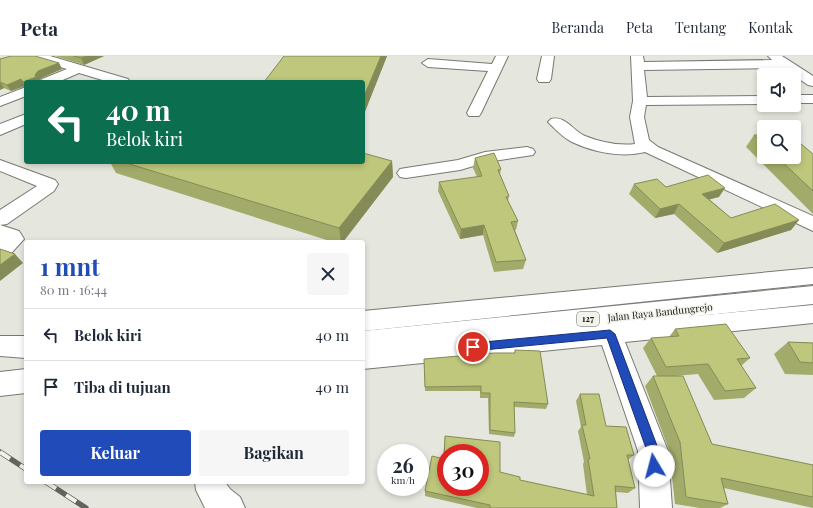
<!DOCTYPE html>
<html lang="id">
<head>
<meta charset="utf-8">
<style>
	:root { --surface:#fff; --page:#f6f6f7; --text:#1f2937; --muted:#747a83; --line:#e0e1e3; --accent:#204bb9 }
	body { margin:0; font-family:"Playfair Display",serif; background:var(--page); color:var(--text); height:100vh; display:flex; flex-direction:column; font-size:15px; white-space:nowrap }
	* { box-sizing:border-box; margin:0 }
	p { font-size:13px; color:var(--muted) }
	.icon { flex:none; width:22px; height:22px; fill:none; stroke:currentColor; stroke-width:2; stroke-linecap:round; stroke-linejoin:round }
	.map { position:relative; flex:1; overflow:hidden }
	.drawer { position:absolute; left:24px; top:184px; width:341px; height:244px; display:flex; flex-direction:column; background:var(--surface); border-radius:4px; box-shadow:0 2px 6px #0003 }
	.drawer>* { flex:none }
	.top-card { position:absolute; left:24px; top:24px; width:341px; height:84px; border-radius:4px; box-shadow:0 2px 6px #0003; background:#0b6e4f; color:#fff; overflow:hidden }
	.buttons { position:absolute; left:757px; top:12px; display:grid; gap:8px }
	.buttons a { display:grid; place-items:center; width:44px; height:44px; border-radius:4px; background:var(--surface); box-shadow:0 2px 6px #0003; font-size:20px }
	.speed { position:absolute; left:377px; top:388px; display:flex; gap:8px; font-size:20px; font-weight:700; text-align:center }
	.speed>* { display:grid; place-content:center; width:52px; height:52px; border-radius:50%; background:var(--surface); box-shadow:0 2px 6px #0003; line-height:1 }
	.speed small { font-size:10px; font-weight:400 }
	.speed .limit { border:6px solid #d22; background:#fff; color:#111 }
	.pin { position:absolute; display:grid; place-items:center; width:34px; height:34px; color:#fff; margin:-17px; border:2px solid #fff; border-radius:50%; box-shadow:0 1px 4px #0007 }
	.me { position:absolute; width:44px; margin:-22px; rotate:352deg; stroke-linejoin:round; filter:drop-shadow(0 0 3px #0008) }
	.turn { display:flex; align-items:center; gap:14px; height:84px; padding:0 16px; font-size:18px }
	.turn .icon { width:52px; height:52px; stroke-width:2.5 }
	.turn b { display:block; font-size:28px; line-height:34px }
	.round { display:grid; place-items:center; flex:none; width:42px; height:42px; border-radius:4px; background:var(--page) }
	.head { display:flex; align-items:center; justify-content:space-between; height:68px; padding:0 16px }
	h1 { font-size:24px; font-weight:700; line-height:30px; color:var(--accent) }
	.primary-button { display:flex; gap:8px; margin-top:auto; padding:8px 16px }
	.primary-button a { flex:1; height:46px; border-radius:4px; background:var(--accent); color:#fff; font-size:16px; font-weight:700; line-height:46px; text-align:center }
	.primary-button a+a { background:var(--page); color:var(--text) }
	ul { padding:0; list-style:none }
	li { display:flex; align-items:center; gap:12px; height:52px; padding:0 16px; border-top:1px solid var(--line) }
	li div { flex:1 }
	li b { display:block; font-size:15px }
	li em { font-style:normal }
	header { display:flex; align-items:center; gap:24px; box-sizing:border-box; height:56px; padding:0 20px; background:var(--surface); border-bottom:1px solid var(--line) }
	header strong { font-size:19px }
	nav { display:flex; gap:22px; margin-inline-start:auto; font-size:14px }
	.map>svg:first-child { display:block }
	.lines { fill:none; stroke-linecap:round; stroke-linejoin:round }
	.minor-casing { stroke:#787972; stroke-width:2 }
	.major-casing { stroke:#787972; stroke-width:2 }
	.minor { fill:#fff; fill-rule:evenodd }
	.major { fill:#fff; fill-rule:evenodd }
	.rail-casing { stroke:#63645f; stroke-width:5.5 }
	.rail { stroke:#f2f4eb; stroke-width:4; stroke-dasharray:12; stroke-linecap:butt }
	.wall { fill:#a3ab6a }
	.shaded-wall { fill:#858b56 }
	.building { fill:#bec77b; stroke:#858b56; fill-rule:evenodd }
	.route { fill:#204bb9; stroke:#153178 }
	.labels { text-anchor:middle; stroke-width:3; stroke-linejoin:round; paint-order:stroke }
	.shield { fill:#f2f4eb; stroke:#5a5b57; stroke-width:1 }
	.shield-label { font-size:9px; font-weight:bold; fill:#191a17 }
	.street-label { font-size:10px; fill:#191a17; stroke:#f2f4eb }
</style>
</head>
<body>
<header>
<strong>Peta</strong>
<nav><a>Beranda</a><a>Peta</a><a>Tentang</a><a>Kontak</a></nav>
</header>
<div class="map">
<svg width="813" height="452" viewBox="0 0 813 452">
	<rect width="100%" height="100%" fill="#e5e6de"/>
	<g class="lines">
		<g class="minor-casing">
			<path id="minor" d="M31,0H50L128,23L130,26H109L79,17L58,26H40L42,23L67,13L33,3Z
				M496,0H508L481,57L479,60H469L467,57L488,15L428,11L422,7L428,3L492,8Z
				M542,0H554L551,23L549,26H539L537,23Z
				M631,0H643L644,6L772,4L768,0H782L813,20V30L808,29L783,12L644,14L647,41L764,40V48L646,49L644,61L649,84L658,91L813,160V175L645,96C622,102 593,96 572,86C564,82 557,75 551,69L548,66L551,63C565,59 573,75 585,80C600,86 618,90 635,88L630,61L633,45Z
				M26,31V40L0,50V41Z
				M794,39H813V47H794Z
				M26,58V68L0,79V68Z
				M527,91L533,93L535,96L533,99L487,106L460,114L406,122L400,121L397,117L400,113L406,112L458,104L485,96Z
				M0,104L55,124L58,128L54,135L7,168L0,169L19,175L24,183L7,202L0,204V154L37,130L0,115Z
				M813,212V228L363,275V255Z
				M813,249V267L625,286L668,395L672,452H640L638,395L602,289L363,313V291Z
				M0,280H26V302L0,300Z
				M195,426H225L230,433L240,441L245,452H205L196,434Z"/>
		</g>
		<g class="major-casing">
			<path id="major" d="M813,230V248L363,295V275Z
				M26,313V337L0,340V316Z"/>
		</g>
		<use href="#minor" class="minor"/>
		<use href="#major" class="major"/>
		<g class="rail-casing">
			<path id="rail" d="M0,396L26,413
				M46,426L86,452"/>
		</g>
		<use href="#rail" class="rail"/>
	</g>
	<path class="wall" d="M55,0H104L84,9Z
		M284,0H387L364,58H363V26Z
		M0,3L59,7L62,13L41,22L39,25V26H26V30H25L11,35L4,32L0,34Z
		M754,79H764V101H794L813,98V158L746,91Z
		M475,102L501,113L500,118L509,140L508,145L518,165L516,174H515L526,204L523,213L494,216L483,179L460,183L438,135L439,126L477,121L473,112Z
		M392,105L393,121L343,186H333L116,117L110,106H363Z
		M634,128L666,131L719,141L709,143L731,162L799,164L791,174L717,197L674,158L655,162L629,138Z
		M675,273L750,302L741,310L756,332L744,342L714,344L698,318L674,320L712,388L813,409V452L724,432L728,448L720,452H700L675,448L669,394L645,330L653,320H657L643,292L651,282L669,281Z
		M788,286L813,287V319L785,318L774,298Z
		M515,294L548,348L546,353L514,351L515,377L514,381L489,378L488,342H480V335H425L424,303L514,297Z
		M580,338L606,370L634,399L628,404L635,432L628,437L616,436L617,452H477L425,440V435L443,403L445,380L500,416L520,424L587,439L583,408L584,406L578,375L581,371L576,345Z"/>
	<path class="shaded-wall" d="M87,0H104L84,9L81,2Z
		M381,0H387L364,58L363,43Z
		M59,7L62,13L41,22L39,25V26H26V30L23,26L38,15Z
		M21,23L25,30L11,35L7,29Z
		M0,26L4,32L0,34Z
		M392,105L393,121L343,186H341L339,172Z
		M725,132L719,141L696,147L702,138Z
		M679,148L674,158L655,162L660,153Z
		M799,164L791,174L717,197L724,187Z
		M484,169L483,179L460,183L461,173Z
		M15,198L23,207L0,225V209Z"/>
	<path class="building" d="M11,0H35L59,7L38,15L35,19L36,21L23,26L21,23L7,29L0,26V3Z
		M73,0H87L81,2Z
		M284,0H381L363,43V26H264Z
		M754,79H764V89Z
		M794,82L813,98V135L777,101H794Z
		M363,97L392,105L339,172L123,106H363Z
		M494,97L501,113L498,114L509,140L506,141L518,165L511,166L526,204L496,206L484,169L461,173L439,126L482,120L475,102Z
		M708,119L725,132L702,138L731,162L775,148L799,164L724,187L679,148L660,153L634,128L657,123L666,131Z
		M0,193L15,198L0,209Z
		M726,268L750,302L737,303L756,332L725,335L708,308L666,311L651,282L679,280L675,273Z
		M788,286L813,287V307L800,306Z
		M515,294L540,295L548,348L514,346L515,377L490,374V337H481V330L425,331L424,303L494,297H515Z
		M653,320H683L712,388L813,409V441L721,422L728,448L686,441L680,386Z
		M580,338H599L606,370L626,371L634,399H627L635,432L615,430L617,452H490V449L425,435L432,400L444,403L445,380L500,386V416L520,421V424L594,440L588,403H590L582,369H586ZM446,397H480V431H446Z"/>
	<path class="route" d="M610,274L615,278L659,395L660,410L658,414L654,416L649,414L647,395L607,282L473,295L468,291L473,287Z"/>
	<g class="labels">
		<rect class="shield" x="577" y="256" width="22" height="14" rx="3"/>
		<g class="shield-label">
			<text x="588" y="266">127</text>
		</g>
		<g class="street-label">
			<text transform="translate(660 256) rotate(-6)" y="4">Jalan Raya Bandungrejo</text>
		</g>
	</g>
</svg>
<div class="buttons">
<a><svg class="icon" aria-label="sound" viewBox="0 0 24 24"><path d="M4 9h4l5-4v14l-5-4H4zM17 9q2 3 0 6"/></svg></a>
<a><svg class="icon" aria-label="search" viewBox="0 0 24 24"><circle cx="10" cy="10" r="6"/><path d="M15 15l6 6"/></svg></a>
</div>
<div class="speed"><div>26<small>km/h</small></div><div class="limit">30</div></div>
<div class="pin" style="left:473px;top:291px;background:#d93025"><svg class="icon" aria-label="arrive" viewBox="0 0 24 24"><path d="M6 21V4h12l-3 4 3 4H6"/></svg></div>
<svg class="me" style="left:654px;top:410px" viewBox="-20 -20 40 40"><circle r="19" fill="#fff"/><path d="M0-13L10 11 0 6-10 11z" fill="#204bb9"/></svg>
<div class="top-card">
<div class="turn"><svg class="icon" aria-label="left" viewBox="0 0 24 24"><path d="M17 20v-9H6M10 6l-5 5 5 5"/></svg><div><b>40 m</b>Belok kiri</div></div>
</div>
<section class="drawer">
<div class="head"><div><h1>1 mnt</h1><p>80 m · 16:44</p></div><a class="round"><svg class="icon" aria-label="close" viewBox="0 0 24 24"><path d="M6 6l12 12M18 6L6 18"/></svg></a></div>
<ul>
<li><svg class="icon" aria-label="left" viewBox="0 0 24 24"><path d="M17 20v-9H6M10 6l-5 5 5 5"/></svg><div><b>Belok kiri</b></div><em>40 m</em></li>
<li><svg class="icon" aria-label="arrive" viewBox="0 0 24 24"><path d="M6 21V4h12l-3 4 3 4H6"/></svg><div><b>Tiba di tujuan</b></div><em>40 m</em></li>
</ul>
<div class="primary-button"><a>Keluar</a><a>Bagikan</a></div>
</section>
</div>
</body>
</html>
